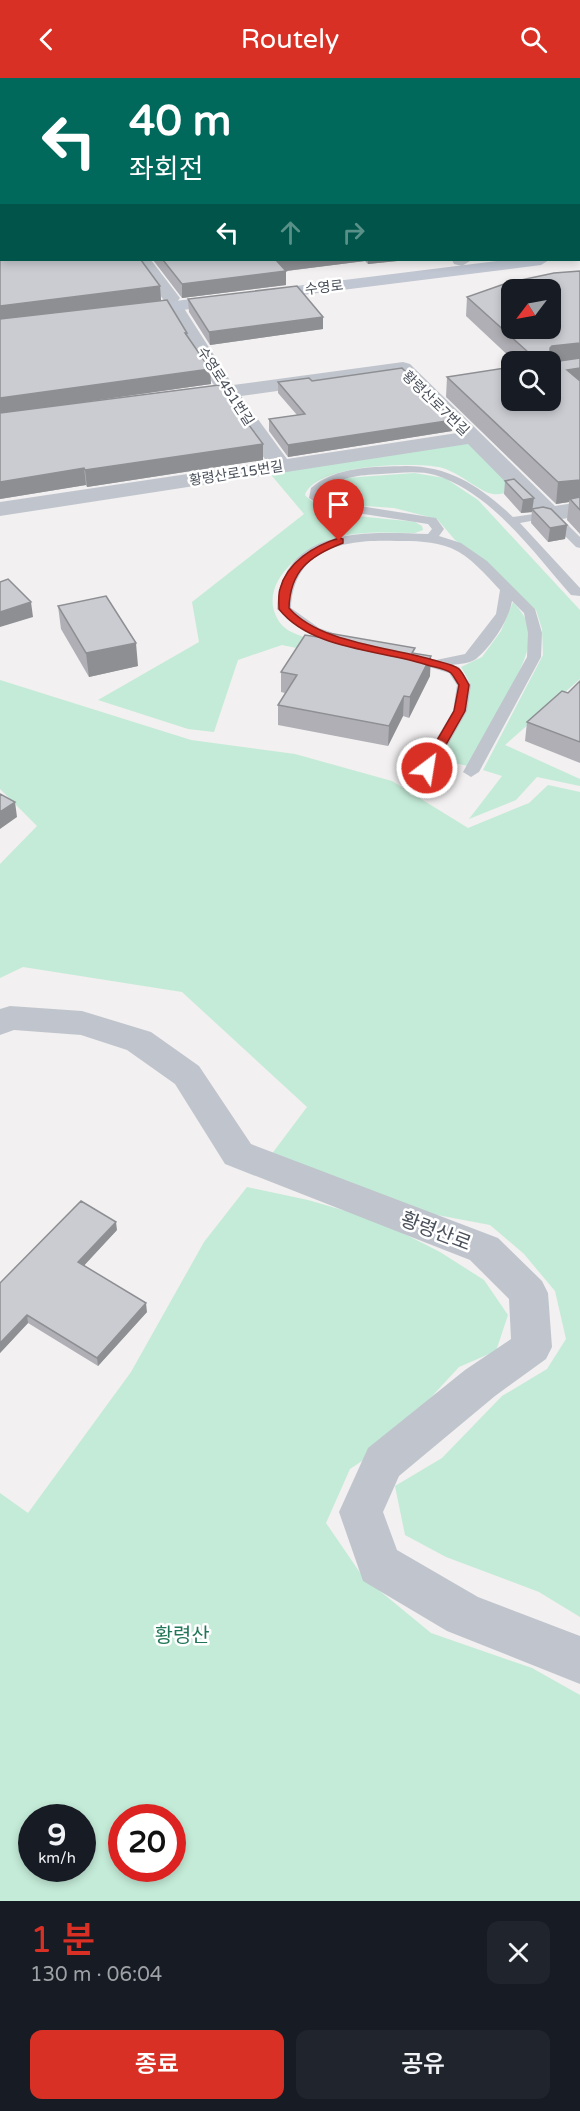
<!DOCTYPE html>
<html lang="ko">
<head>
<meta charset="utf-8">
<style>
	:root { --surface:#171b24; --page:#20242c; --text:#f1f3f6; --muted:#9ea1a6; --accent:#d93025 }
	body { margin:0; font-family:"Varela Round","Noto Sans KR",sans-serif; background:var(--page); color:var(--text); height:100vh; display:flex; flex-direction:column; font-size:22px; white-space:nowrap }
	* { box-sizing:border-box; margin:0 }
	p { font-size:20px; color:var(--muted) }
	.icon { flex:none; width:33px; height:33px; fill:none; stroke:currentColor; stroke-width:2; stroke-linecap:round; stroke-linejoin:round }
	.map { position:relative; height:1823px; overflow:hidden }
	.side { display:flex; flex-direction:column; background:var(--surface); flex:1 }
	.side>* { flex:none }
	.hud { position:absolute; left:0px; top:0px; width:580px; height:183px; box-shadow:0 3px 9px #0003; background:#00695c; color:#fff; overflow:hidden }
	.needle { width:39px; rotate:238deg }
	.tools { position:absolute; left:501px; top:201px; display:grid; gap:12px }
	.tools a { display:grid; place-items:center; width:60px; height:60px; border-radius:12px; background:var(--surface); box-shadow:0 3px 9px #0003; font-size:30px }
	.speed { position:absolute; left:18px; top:1726px; display:flex; gap:12px; font-size:30px; font-weight:700; text-align:center }
	.speed>* { display:grid; place-content:center; width:78px; height:78px; border-radius:50%; background:var(--surface); box-shadow:0 3px 9px #0003; line-height:1 }
	.speed small { font-size:15px; font-weight:400 }
	.speed .limit { border:9px solid #d22; background:#fff; color:#111 }
	.pin { position:absolute; display:grid; place-items:center; width:51px; height:51px; color:#fff; margin:-62px -26px; border-radius:50% 50% 50% 0; rotate:-45deg; box-shadow:0 0 6px #0007 }
	.pin .icon { rotate:45deg }
	.me { position:absolute; width:66px; margin:-33px; rotate:31deg; stroke-linejoin:round; filter:drop-shadow(0 0 4px #0008) }
	.turn { display:flex; align-items:center; gap:21px; height:126px; padding:0 30px; font-size:27px }
	.turn .icon { width:78px; height:78px; stroke-width:2.5 }
	.turn b { display:block; font-size:42px; line-height:51px }
	.lanes { display:flex; align-items:center; height:57px; padding:0 30px; background:#0003; justify-content:center; gap:30px; direction:ltr }
	.lanes .off { opacity:.35 }
	.round { display:grid; place-items:center; flex:none; width:63px; height:63px; border-radius:12px; background:var(--page) }
	.headline { display:flex; align-items:center; justify-content:space-between; height:102px; padding:0 30px }
	h1 { font-size:36px; font-weight:600; line-height:45px; color:var(--accent) }
	.primary-button { display:flex; gap:12px; margin-top:auto; padding:12px 30px }
	.primary-button a { flex:1; height:69px; border-radius:12px; background:var(--accent); color:#fff; font-size:24px; font-weight:600; line-height:69px; text-align:center }
	.primary-button a+a { background:var(--page); color:var(--text) }
	header { display:flex; justify-content:space-between; align-items:center; height:78px; padding:0 30px; background:var(--accent); color:#fff; font-size:27px; font-weight:600 }
	.map>svg:first-child { display:block }
	.green { fill:#c4ebd8; fill-rule:evenodd }
	.lines { fill:none; stroke-linecap:round; stroke-linejoin:round }
	.service { fill:#c0c5cd; fill-rule:evenodd }
	.minor { fill:#c0c5cd; fill-rule:evenodd }
	.tertiary { fill:#c0c5cd; fill-rule:evenodd }
	.secondary { fill:#c0c6d2; fill-rule:evenodd }
	.wall { fill:#afafb5 }
	.shaded-wall { fill:#8e8f93 }
	.building { fill:#cbccd2; stroke:#8e8f93; stroke-width:1.5; fill-rule:evenodd }
	.route { fill:#d93025; stroke:#8d1f18; stroke-width:1.5 }
	.labels { text-anchor:middle; stroke-width:5; stroke-linejoin:round; paint-order:stroke }
	.far-street-label { font-size:14px; fill:#4a515b; stroke:#fff }
	.near-street-label { font-size:20px; fill:#4a515b; stroke:#fff }
	.near-park-label { font-size:20px; fill:#217657; stroke:#fff }
</style>
</head>
<body>
<header><svg class="icon" aria-label="back" viewBox="0 0 24 24"><path d="M15 5l-7 7 7 7"/></svg>Routely<svg class="icon" aria-label="search" viewBox="0 0 24 24"><circle cx="10" cy="10" r="6"/><path d="M15 15l6 6"/></svg></header>
<div class="map">
<svg width="580" height="1823" viewBox="0 0 580 1823">
	<rect width="100%" height="100%" fill="#f2f0f0"/>
	<path class="green" d="M457,363L473,367L516,413C510,414 500,417 493,416C481,415 458,393 439,389C412,384 315,386 305,417C326,441 384,439 415,444L422,448L423,452L415,455C388,455 359,452 332,461C301,471 253,509 281,546C290,557 310,560 323,565L316,574L282,567L238,582L214,654L188,651L98,622L199,564L192,524L304,436L267,392Z
		M414,395L445,400L478,422L580,532V601L505,667L580,701V708L537,699L516,722L469,741L502,698L483,692L543,577L542,551L536,532L480,480L455,462L437,441L394,430L350,427L336,423L323,415L331,404L345,400Z
		M513,524C522,534 529,543 530,557C531,584 483,661 468,688L436,681L470,605L461,589L482,579L501,553Z
		M0,602L191,662L295,676L392,703L468,750L529,725L548,707L580,714V1539L539,1514L446,1479L405,1457L395,1408L442,1380L502,1318L547,1291L566,1261L555,1213L524,1176L490,1147L416,1133L271,1077L307,1029L182,914L23,889L0,900V786L37,748L0,711Z
		M247,1109L308,1122L377,1142L440,1174L484,1202L508,1237L496,1273L459,1289L389,1365L350,1391L326,1445L363,1499L431,1555L532,1590L580,1617V1823H0V1415L28,1435L131,1294L204,1164ZM32,1740H82V1791H32ZM122,1740H172V1791H122Z"/>
	<g class="lines">
		<path class="service" d="M406,388C451,388 482,410 513,439L554,433L580,459V470L576,469L547,440L520,445L580,510V518L571,517C533,474 492,415 435,397C419,392 398,395 381,396C359,397 338,399 321,414V418L328,423L436,440L444,451L439,458L461,465L487,483L535,531L542,555L541,579L479,694L471,699L463,694L527,579L528,555L524,535L512,523C509,542 491,569 476,581C471,585 459,586 452,587L459,589L471,607L467,633L435,690L427,695L419,690L453,633L457,607L449,595L403,581L401,578L408,574L436,582L465,576L496,536L500,512C486,497 470,478 451,470C433,463 415,463 396,463C346,461 294,469 291,530L319,550L353,562L355,565L348,569L301,551L277,531C282,447 367,454 428,456L432,451L428,446L325,430L309,420L311,410C336,388 374,389 406,388Z"/>
		<path class="minor" d="M452,182H469L470,183L462,188L454,186Z
			M174,223L180,224L233,307L403,284L410,286L555,428L580,424V438L550,443L542,441L468,366L0,438V424L267,384L222,320L180,326L173,324L170,320L173,316L215,309L165,228L168,224ZM399,296L457,355L287,381L241,318Z"/>
		<path class="tertiary" d="M188,0H202L187,2Z
			M135,182H151L180,220L177,224H165Z
			M10,928L82,933L151,954L199,988L251,1066L498,1160L542,1203L548,1215L552,1269L546,1281L495,1318L399,1398L383,1434L397,1472L478,1519L580,1558V1606L447,1553L363,1503L339,1434L368,1370L465,1292L511,1261L509,1221L470,1182L225,1086L175,1006L127,972L81,957L14,952L0,957V931Z"/>
		<path class="secondary" d="M505,182H549L541,187L127,239L121,238L118,234L121,230L127,229Z"/>
	</g>
	<path class="wall" d="M0,0H154L153,2H2V182L160,208L161,222L187,255L188,258L210,291L211,306L36,331L263,382L87,409L86,407L0,421Z
		M525,0H580V158H579V2H526Z
		M153,182H407L368,186L365,183L286,193V207L182,220Z
		M580,193V456L567,442L569,424L556,426L446,319L447,299L550,284H515L466,238L467,219Z
		M188,221L323,251L210,267L189,234Z
		M312,303L452,353L288,379L269,353V341L297,337L278,315V304Z
		M514,401L532,434L521,435L504,416L505,403Z
		M532,431L567,447L565,461L548,464L531,445Z
		M58,528L138,588L89,599L61,551Z
		M414,575L430,598L409,640L403,638L388,668L278,647V627L285,615L281,614V594Z
		M580,603V685L525,663L527,644L568,615Z
		M117,1152L84,1187L147,1234L98,1288L28,1245L0,1275V1205Z"/>
	<path class="shaded-wall" d="M468,0H497V2H462Z
		M500,0H514L508,2H500Z
		M579,145H580V158H579Z
		M274,182H365V183L286,193V207L182,220V206Z
		M368,182H407L368,186Z
		M160,208L161,223L0,243V228Z
		M323,239V251L210,267L209,254Z
		M580,265V284L550,288V270L552,268Z
		M580,290V310L567,292Z
		M210,291L211,306L0,336V320Z
		M453,342L452,353L288,379V367Z
		M263,366V382L87,409L85,392Z
		M84,390L86,407L0,421V404Z
		M580,402V422L570,421L569,424L556,426L558,404Z
		M534,420L532,434L521,435L523,422Z
		M567,447L565,461L548,464L550,450Z
		M31,524L33,539L0,549V534Z
		M136,565L138,588L89,599L86,575Z
		M431,578L430,598L409,640L410,619Z
		M404,618L403,638L388,668L389,648Z
		M15,724L17,739L0,751V734Z
		M116,1144L117,1152L80,1192L78,1184Z
		M146,1225L147,1234L98,1288L97,1280Z
		M27,1237L28,1245L0,1275V1265Z"/>
	<path class="building" d="M0,0H148V2H2V18H0Z
		M217,0H468L462,2H214Z
		M540,0H579V2H542Z
		M579,7H580V32L579,31Z
		M0,25H2V67L0,62Z
		M579,39H580V64H579Z
		M579,68L580,72V104L579,103Z
		M0,73H2V104L0,103Z
		M579,115L580,116V145H579Z
		M0,116H2V165L0,163Z
		M0,173H2V182H141L160,208L0,228Z
		M163,182H276L286,193L182,206Z
		M580,193V265L552,268L550,270V282L553,284L580,280V290L567,292L580,303V402L558,404L447,299L512,289V322H550V284H539L467,219L507,205L554,195ZM512,212H550V250H512Z
		M297,208L323,239L209,254L188,221Z
		M167,222L187,255H185L210,291L0,320V241Z
		M402,290L453,342L288,367L269,341L305,336L278,304L309,300L312,303Z
		M219,307L263,366L85,392L84,390L0,404V335Z
		M514,401L534,420L523,422L505,403Z
		M580,419V432L570,421Z
		M543,429L551,431L567,447L550,450L532,431Z
		M8,501L31,524L0,534V504Z
		M106,518L136,565L86,575L58,528Z
		M328,555L415,570L412,575L431,578L410,619L404,618L389,648L278,627L297,597L281,594L305,557L324,560Z
		M580,603V664L527,644L562,613L568,615Z
		M0,716L15,724L0,734Z
		M81,1123L116,1144L78,1184L146,1225L97,1280L27,1237L0,1265V1205Z"/>
	<path class="route" d="M339,460L343,461V465C309,478 290,493 289,530C319,565 390,569 433,582C440,584 453,586 459,591C463,595 466,602 469,607L465,633L431,693H423L421,690L454,633L459,607C456,603 454,598 451,595C445,590 432,589 424,586C379,572 310,571 279,531C279,525 278,517 280,511C287,484 314,468 339,460Z"/>
	<g class="labels">
		<g class="far-street-label">
			<text transform="translate(324 209) rotate(-7)" y="5">수영로</text>
			<text transform="translate(226 308) rotate(57)" y="5">수영로451번길</text>
			<text transform="translate(436 325) rotate(44)" y="5">황령산로7번길</text>
			<text transform="translate(236 395) rotate(-9)" y="5">황령산로15번길</text>
		</g>
		<g class="near-street-label">
			<text transform="translate(436 1153) rotate(21)" y="7">황령산로</text>
		</g>
		<g class="near-park-label">
			<text x="182" y="1564">황령산</text>
		</g>
	</g>
</svg>
<div class="tools">
<a><svg class="needle" viewBox="-14 -14 28 28"><path d="M0-13l5 13h-10z" fill="#e53935"/><path d="M0 13l5-13h-10z" fill="#9ea1a6"/></svg></a>
<a><svg class="icon" aria-label="search" viewBox="0 0 24 24"><circle cx="10" cy="10" r="6"/><path d="M15 15l6 6"/></svg></a>
</div>
<div class="speed"><div>9<small>km/h</small></div><div class="limit">20</div></div>
<div class="pin" style="left:339px;top:463px;background:#d93025"><svg class="icon" aria-label="arrive" viewBox="0 0 24 24"><path d="M6 21V4h12l-3 4 3 4H6"/></svg></div>
<svg class="me" style="left:427px;top:690px" viewBox="-20 -20 40 40"><circle r="17" fill="#d93025" stroke="#fff" stroke-width="3"/><path d="M0-11L8 9 0 5-8 9z" fill="#fff"/></svg>
<div class="hud">
<div class="turn"><svg class="icon" aria-label="left" viewBox="0 0 24 24"><path d="M17 20v-9H6M10 6l-5 5 5 5"/></svg><div><b>40 m</b>좌회전</div></div>
<div class="lanes"><svg class="icon" aria-label="left" viewBox="0 0 24 24"><path d="M17 20v-9H6M10 6l-5 5 5 5"/></svg><svg class="icon off" aria-label="ahead" viewBox="0 0 24 24"><path d="M12 20V5M6 11l6-6 6 6"/></svg><svg class="icon off" aria-label="right" viewBox="0 0 24 24"><path d="M7 20v-9h11M14 6l5 5-5 5"/></svg></div>
</div>
</div>
<section class="side">
<div class="headline"><div><h1>1 분</h1><p>130 m · 06:04</p></div><a class="round"><svg class="icon" aria-label="close" viewBox="0 0 24 24"><path d="M6 6l12 12M18 6L6 18"/></svg></a></div>
<div class="primary-button"><a>종료</a><a>공유</a></div>
</section>
</body>
</html>
